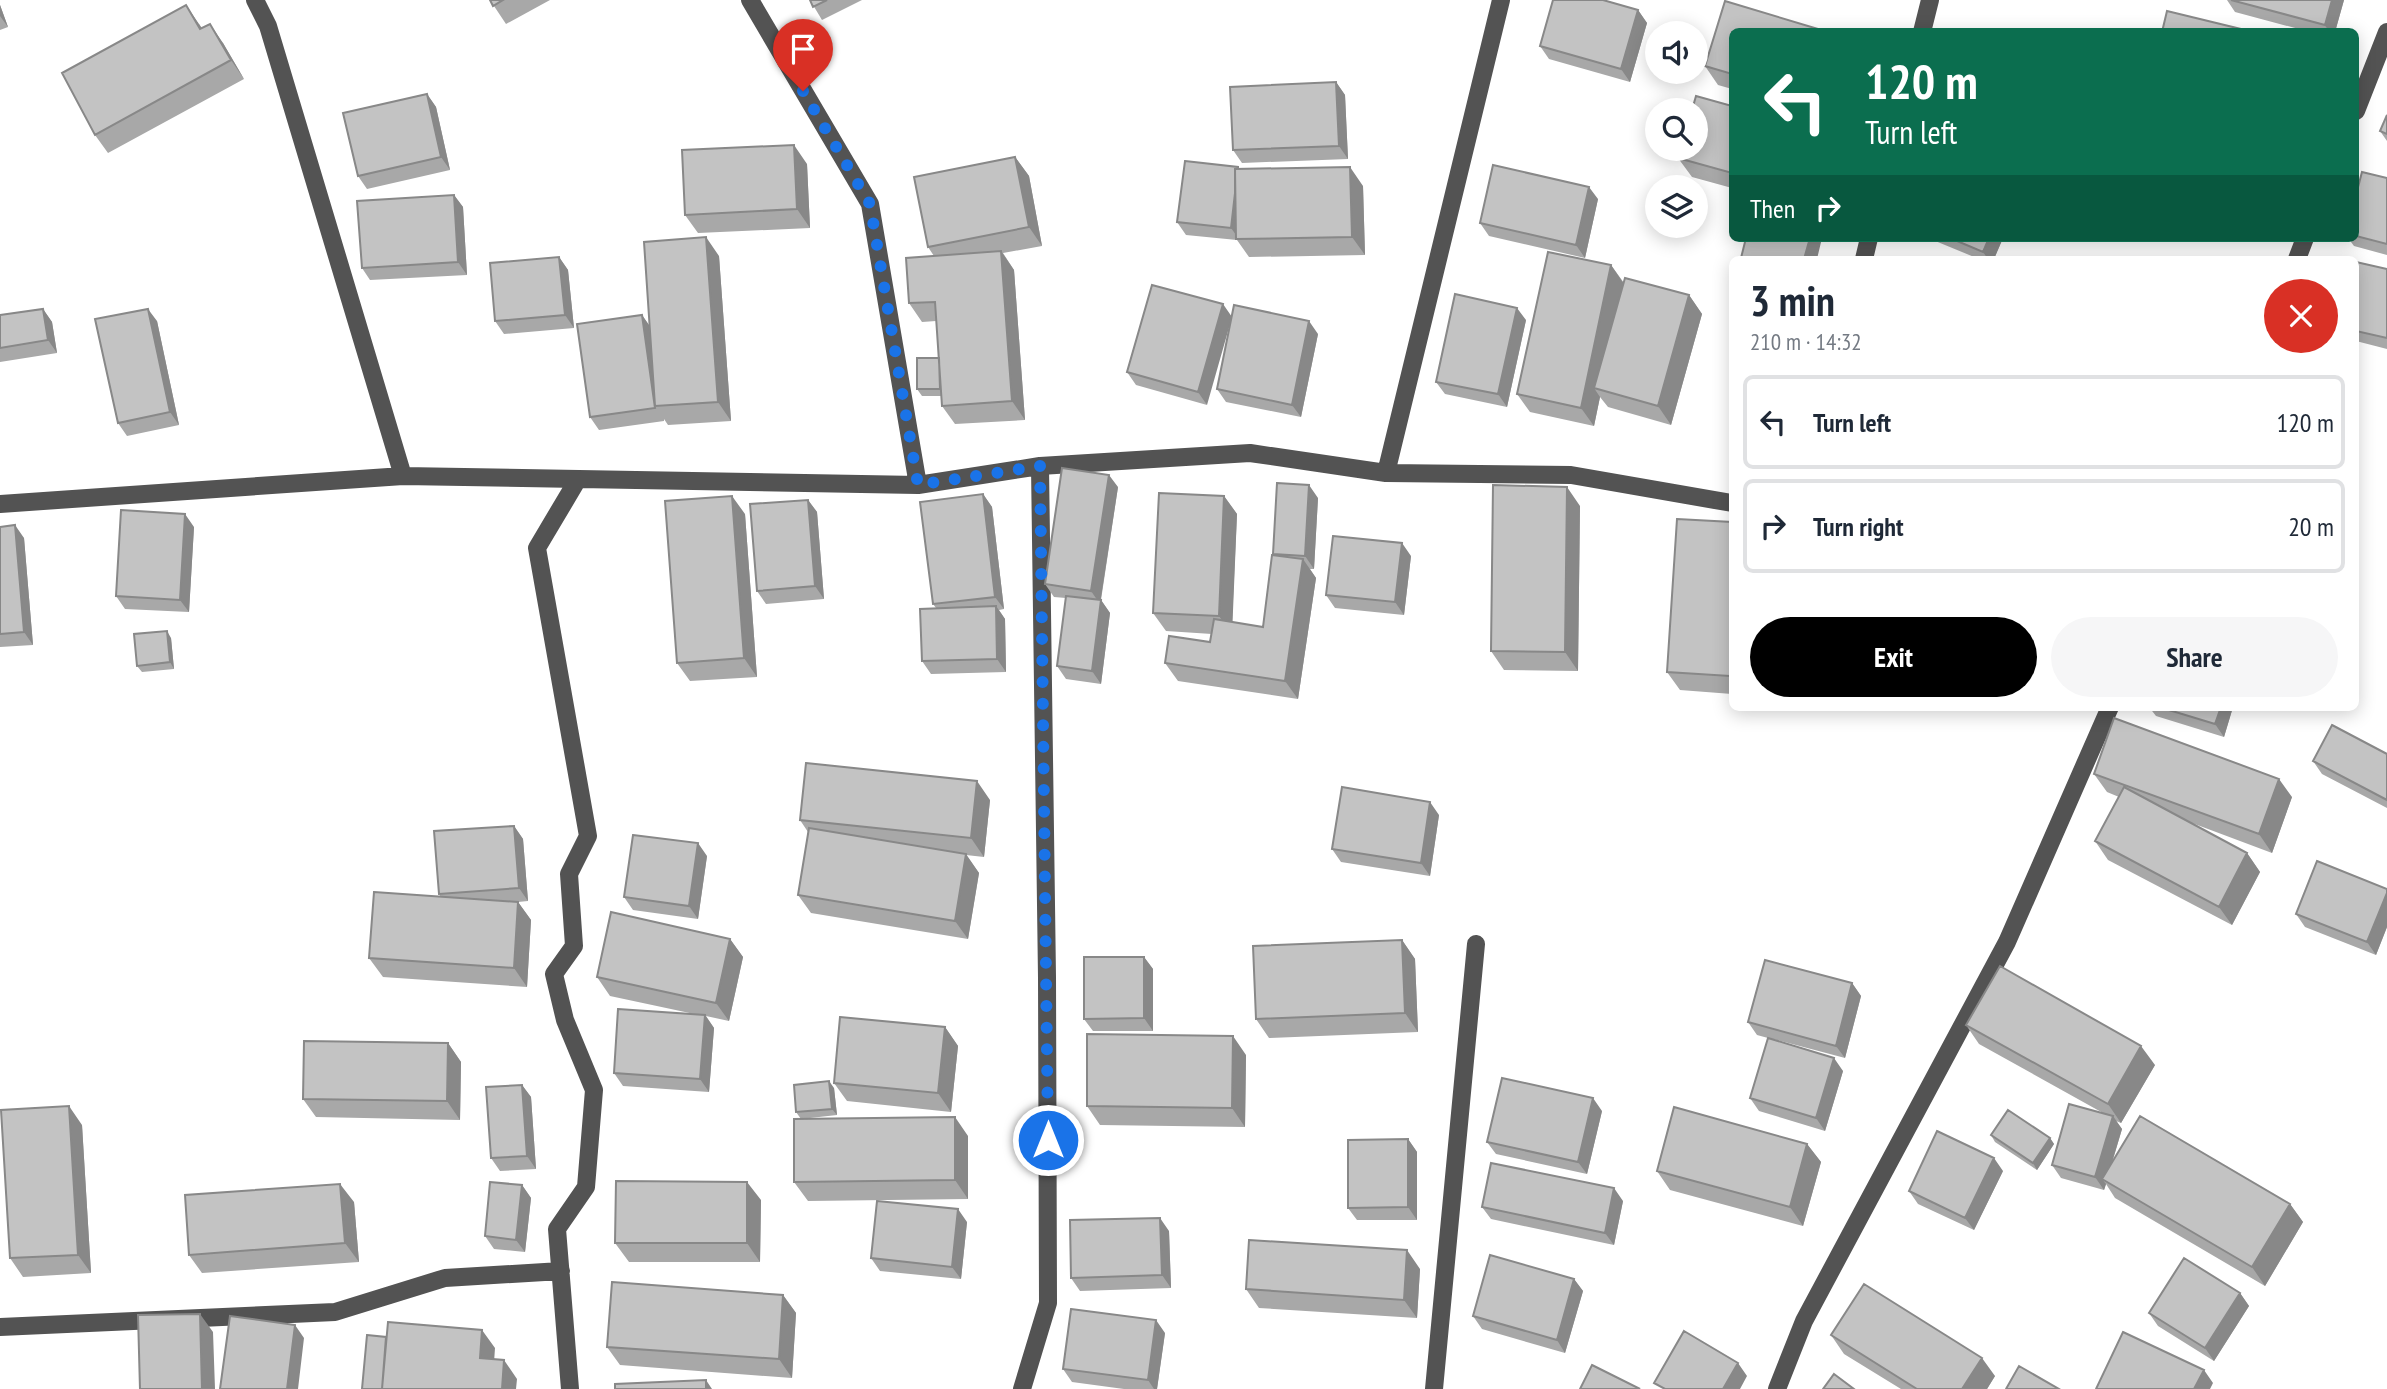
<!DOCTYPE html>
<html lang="en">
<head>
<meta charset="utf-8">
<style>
	:root { --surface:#fff; --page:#f6f6f7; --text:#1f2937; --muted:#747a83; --line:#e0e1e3; --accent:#000 }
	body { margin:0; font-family:"PT Sans Narrow",sans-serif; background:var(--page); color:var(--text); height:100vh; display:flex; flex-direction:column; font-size:26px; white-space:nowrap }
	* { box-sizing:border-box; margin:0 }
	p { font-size:23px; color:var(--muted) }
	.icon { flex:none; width:38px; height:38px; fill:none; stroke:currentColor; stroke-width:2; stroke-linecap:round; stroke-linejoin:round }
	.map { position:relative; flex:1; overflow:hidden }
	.side { position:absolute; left:1729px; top:256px; width:630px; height:455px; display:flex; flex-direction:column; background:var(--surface); border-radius:10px; box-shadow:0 4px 18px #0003 }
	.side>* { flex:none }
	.hud { position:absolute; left:1729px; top:28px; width:630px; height:214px; border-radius:10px; box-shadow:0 4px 18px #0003; background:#0b6e4f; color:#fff; overflow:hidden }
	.controls { position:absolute; left:1645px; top:21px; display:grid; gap:14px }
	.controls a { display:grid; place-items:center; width:63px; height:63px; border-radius:50%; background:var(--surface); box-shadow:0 4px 18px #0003; font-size:35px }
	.pin { position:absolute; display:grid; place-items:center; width:60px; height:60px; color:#fff; margin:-72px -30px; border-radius:50% 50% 50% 0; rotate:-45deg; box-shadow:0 0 7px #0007 }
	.pin .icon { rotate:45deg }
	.me { position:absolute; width:77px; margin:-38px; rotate:0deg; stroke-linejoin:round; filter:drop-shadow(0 0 5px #0008) }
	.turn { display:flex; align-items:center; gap:24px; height:147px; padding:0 21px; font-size:32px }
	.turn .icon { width:91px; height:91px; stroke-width:2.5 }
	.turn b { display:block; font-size:49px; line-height:60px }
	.then { display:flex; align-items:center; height:66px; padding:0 21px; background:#0003; gap:14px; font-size:26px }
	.round { display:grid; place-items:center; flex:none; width:74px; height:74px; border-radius:37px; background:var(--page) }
	.headline { display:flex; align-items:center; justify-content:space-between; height:119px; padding:0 21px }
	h1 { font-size:42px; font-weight:600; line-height:52px }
	.action { display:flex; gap:14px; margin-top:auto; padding:14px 21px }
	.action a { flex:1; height:80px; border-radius:42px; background:var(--accent); color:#fff; font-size:28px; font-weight:600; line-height:80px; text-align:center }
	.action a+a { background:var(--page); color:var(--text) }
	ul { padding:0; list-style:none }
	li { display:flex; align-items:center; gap:21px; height:94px; margin:0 14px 10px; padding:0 7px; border:4px solid var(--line); border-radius:10px }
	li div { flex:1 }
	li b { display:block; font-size:26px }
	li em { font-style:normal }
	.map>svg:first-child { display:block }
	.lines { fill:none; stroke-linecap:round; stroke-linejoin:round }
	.minor { stroke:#535353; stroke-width:18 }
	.wall { fill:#a8a8a8 }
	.shaded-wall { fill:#888 }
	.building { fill:#c3c3c3; stroke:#888; stroke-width:2 }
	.route { stroke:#1a73e8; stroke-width:12; stroke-dasharray:0 21.6 }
</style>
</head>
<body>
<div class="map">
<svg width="2387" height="1389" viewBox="0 0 2387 1389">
	<rect width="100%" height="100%" fill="#fff"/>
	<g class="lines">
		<path class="minor" d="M255,0L268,26L403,476
			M750,0L870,204L918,485
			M1922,32L1930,0
			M2356,111L2387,32
			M1864,259L1869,238
			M2297,259L2305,238
			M1386,473L1501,0
			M0,504L403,476L918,485L1040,466L1250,453L1386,473L1571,475L1732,503
			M0,1327L335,1312L445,1278L561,1271
			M570,1389L557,1229L586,1187L594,1090L565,1020L554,974L574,946L569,874L588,836L537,548L578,479
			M1022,1389L1048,1303L1047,977L1040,466
			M1434,1389L1476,944
			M1777,1389L1804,1321L2007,942L2110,707"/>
	</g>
	<path class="wall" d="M490,0H550L506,24Z
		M810,0H862L822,20Z
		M2227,0H2344L2335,32H2310L2235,12Z
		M0,5L8,27L0,30Z
		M1638,10L1647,23L1630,82L1549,59L1540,46Z
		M199,24L202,28L223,43L244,79L108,153L95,135Z
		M1732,32V89L1718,85L1705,66Z
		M1336,82L1345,95L1348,159L1242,163L1233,150Z
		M427,94L436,107L450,170L367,189L358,176Z
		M1732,106V188L1692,177L1678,158Z
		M2387,115V141L2380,131Z
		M1015,157L1029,176L1042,246L1003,253L1014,270L1025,420L955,424L942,406V396H922L917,389L939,358L936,321L922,322L909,303L934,256L928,247Z
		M807,164L810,228L698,233L685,215Z
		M1240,169L1363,186L1365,255L1249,257L1237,240L1186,235L1177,222Z
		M2387,178V255L2354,246L2348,238H2356V195Z
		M454,195L463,207L467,275L370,280L362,268Z
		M1598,199L1585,258L1489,236L1480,223Z
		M1928,238H2003L1994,259H1979Z
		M719,256L731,421L668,425L664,419V421L599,430L590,417L642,315L649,325Z
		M559,257L568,270L574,328L504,334L495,321Z
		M2356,262L2387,269V349L2356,341Z
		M1611,265L1624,283L1689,295L1702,314L1671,425L1608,407L1600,397L1594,426L1530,412L1517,394Z
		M1152,285L1207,405L1136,385L1127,372Z
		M43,309L52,322L57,353L0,362V315Z
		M1526,320L1507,407L1445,394L1436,382Z
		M157,321L179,425L127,436L118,423Z
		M1318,334L1301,417L1226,402L1217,389Z
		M1118,487L1101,600L1110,613L1101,684L1066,679L1057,666L1066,598L1054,597L1045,584Z
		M983,494L992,507L1004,609L999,610L1005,619L1006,672L931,674L922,661L936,608L933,604Z
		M1224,496L1237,514L1232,622L1263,627L1272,555L1318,498L1314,569H1310L1316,578L1298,699L1178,681L1165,663L1210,642L1212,634L1166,631L1153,613Z
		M808,500L817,512L824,599L766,604L757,591Z
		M1580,506L1578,671L1504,670L1491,651Z
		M745,514L757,677L690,681L677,663Z
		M1732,522V694L1680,690L1667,672Z
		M0,527L24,538L33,645L0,647Z
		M194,527L189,612L125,609L116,596Z
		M1411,556L1404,615L1335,608L1326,595Z
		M171,638L174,669L142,672L137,666Z
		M2149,707H2233L2224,737L2156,716Z
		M2387,754V808L2322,774L2313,761Z
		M2094,774L2292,797L2272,853L2192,823L2247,853L2260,872L2232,925L2108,860L2095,841L2119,797L2107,792Z
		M990,800L984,857L966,855L979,873L968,939L811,913L798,895L808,832L800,820Z
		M1439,815L1430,876L1341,862L1332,849Z
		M514,826L523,839L528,901L518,902L531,920L527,987L383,977L369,958L440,896L439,894Z
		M707,856L698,919L633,910L624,897Z
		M2387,889V927L2376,955L2305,927L2296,914Z
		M730,939L743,957L729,1021L706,1016L714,1028L709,1092L623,1086L614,1073L699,1015L610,996L597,977Z
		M1402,940L1415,959L1418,1032L1269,1038L1256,1019Z
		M1144,957L1153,969V1031H1093L1084,1019Z
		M1852,983L1861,996L1845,1058L1773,1039L1843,1071L1825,1131L1759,1111L1750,1098L1768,1038L1757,1035L1748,1022Z
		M1966,1025L2155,1065L2121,1123L2116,1121L2122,1129L2112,1163L2290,1204L2303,1222L2265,1286L2115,1198L2106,1184L2104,1190L2061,1178L2052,1165L2103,1113L1979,1044Z
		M945,1027L958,1046L951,1112L847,1101L834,1083Z
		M448,1043L461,1062L460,1120L316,1117L303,1099Z
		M1246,1055L1245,1127L1100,1125L1087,1106Z
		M522,1085L531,1097L536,1169L500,1171L491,1158Z
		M834,1088L837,1115L801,1119L968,1136V1199L808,1201L794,1182L801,1119L796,1112Z
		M1602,1111L1587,1174L1496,1154L1487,1142Z
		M82,1125L91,1273L23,1277L10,1258Z
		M1991,1135L2050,1138L2054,1144L2037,1170L1995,1142Z
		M1408,1139L1417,1152V1220H1357L1348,1208Z
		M1807,1144L1821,1162L1803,1226L1670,1190L1657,1171Z
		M2003,1171L1974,1230L1918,1204L1909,1191Z
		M522,1185L531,1198L525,1252L494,1249L485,1236Z
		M761,1200L760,1262H629L615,1243Z
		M1623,1201L1614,1245L1491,1219L1482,1207Z
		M354,1202L359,1262L202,1273L189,1255Z
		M967,1222L961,1279L880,1271L871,1258Z
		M1169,1231L1171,1288L1080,1291L1071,1278Z
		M1420,1269L1417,1318L1259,1308L1246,1289Z
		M1574,1279L1583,1291L1565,1353L1482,1329L1473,1316Z
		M2240,1293L2249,1306L2214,1361L2158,1326L2149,1313Z
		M783,1295L796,1313L792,1378L620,1365L607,1347Z
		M1165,1333L1157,1389H1124L1072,1382L1063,1369Z
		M1831,1335L1995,1376L1987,1389H1901L1844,1354Z"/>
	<path class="shaded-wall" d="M2332,0H2344L2335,32H2329L2325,25Z
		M0,5L8,27L0,16Z
		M186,5L199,24L213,48L200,29Z
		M1638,10L1647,23L1630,82L1621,69Z
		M210,24L223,43L244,79L231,60Z
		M1336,82L1345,95L1348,159L1339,146Z
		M427,94L436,107L450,170L441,157Z
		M794,145L807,164L810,228L797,209Z
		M1015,157L1029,176L1042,246L1029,227Z
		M1238,167L1247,180L1239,239L1231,228Z
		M1350,167L1363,186L1365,255L1352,237Z
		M1589,187L1598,199L1585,258L1576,245Z
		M454,195L463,207L467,275L458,262Z
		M706,237L719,256L731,421L718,402Z
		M1810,238H1822L1817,259H1804Z
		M1989,238H2003L1994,259H1988L1983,252Z
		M1001,251L1014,270L1025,420L1012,401Z
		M559,257L568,270L574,328L565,315Z
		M1611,265L1624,284L1594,388L1600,397L1594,426L1581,408Z
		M1689,295L1702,314L1671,425L1658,406Z
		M1223,304L1232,317L1207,405L1198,392Z
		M1517,308L1526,320L1507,407L1498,394Z
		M43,309L52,322L57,353L48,340Z
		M148,309L157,321L179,425L170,412Z
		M642,315L651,328L655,406Z
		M1309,321L1318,334L1301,417L1292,405Z
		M1109,475L1118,487L1100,604L1091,591Z
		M1309,485L1318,498L1314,569L1305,556Z
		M1567,487L1580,506L1578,671L1565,652Z
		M983,494L992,507L1004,609L995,597Z
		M732,496L745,514L757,677L744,658Z
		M1224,496L1237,514L1232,635L1219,616Z
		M808,500L817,512L824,599L815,586Z
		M185,514L194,527L189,612L180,600Z
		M15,525L24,538L33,645L24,632Z
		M1402,543L1411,556L1404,615L1395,602Z
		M1303,559L1316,578L1298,699L1285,681Z
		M1101,600L1110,613L1101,684L1092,671Z
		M996,606L1005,619L1006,672L997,659Z
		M167,631L171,638L174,669L170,662Z
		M1732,644V679L1730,676Z
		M2221,707H2233L2224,737L2215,724Z
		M2279,779L2292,797L2272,853L2259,834Z
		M977,781L990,800L984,857L971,838Z
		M1430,802L1439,815L1430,876L1421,863Z
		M514,826L523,839L528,901L519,888Z
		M698,843L707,856L698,919L689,906Z
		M2247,853L2260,872L2232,925L2219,907Z
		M966,854L979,873L968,939L955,921Z
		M2387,893V927L2376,955L2367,942Z
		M518,902L531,920L527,987L514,968Z
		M730,939L743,957L729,1021L716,1003Z
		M1402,940L1415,959L1418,1032L1405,1013Z
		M1144,957L1153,969V1031L1144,1018Z
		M1852,983L1861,996L1845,1058L1836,1046Z
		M705,1015L714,1028L709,1092L700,1079Z
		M945,1027L958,1046L951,1112L938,1093Z
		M1233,1036L1246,1055L1245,1127L1232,1108Z
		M448,1043L461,1062L460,1120L447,1101Z
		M2141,1046L2155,1065L2121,1123L2108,1104Z
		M1834,1058L1843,1071L1825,1131L1816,1118Z
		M829,1081L834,1088L837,1115L832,1109Z
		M522,1085L531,1097L536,1169L527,1156Z
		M1593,1098L1602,1111L1587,1174L1578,1162Z
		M69,1106L82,1125L91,1273L78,1255Z
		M2113,1116L2122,1129L2106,1182L2102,1179L2106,1184L2104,1190L2095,1177Z
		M955,1117L968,1136V1199L955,1180Z
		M2050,1138L2054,1144L2037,1170L2033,1163Z
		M1408,1139L1417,1152V1220L1408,1207Z
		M1807,1144L1821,1162L1803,1226L1790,1207Z
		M1994,1158L2003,1171L1974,1230L1965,1218Z
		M747,1182L761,1200L760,1262L747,1243Z
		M340,1184L354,1202L359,1262L345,1243Z
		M522,1185L531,1198L525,1252L516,1240Z
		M1614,1188L1623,1201L1614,1245L1605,1233Z
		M2290,1204L2303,1222L2265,1286L2252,1267Z
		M958,1209L967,1222L961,1279L952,1267Z
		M1160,1218L1169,1231L1171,1288L1162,1275Z
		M1407,1250L1420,1269L1417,1318L1404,1300Z
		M1574,1279L1583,1291L1565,1353L1557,1340Z
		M2240,1293L2249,1306L2214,1361L2205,1348Z
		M783,1295L796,1313L792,1378L779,1359Z
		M200,1314L213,1332L215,1389H202Z
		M1156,1320L1165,1333L1157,1389H1154L1148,1380Z
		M295,1325L304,1338L298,1389H287Z
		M482,1330L495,1348L493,1377L480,1358Z
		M1982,1358L1995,1376L1987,1389H1962Z
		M504,1360L517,1379L516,1389H502Z
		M1738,1363L1747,1376L1740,1389H1723Z
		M2204,1370L2213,1383L2210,1389H2194Z
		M706,1380L712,1389H706Z"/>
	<path class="building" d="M490,0H503L493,6Z
		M810,0H827L813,7Z
		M1553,0H1603L1638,10L1621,69L1540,46Z
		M2231,0H2332L2325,25Z
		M1725,1L1828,32H1732V74L1705,66Z
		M186,5L200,29L210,24L231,60L95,135L62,73Z
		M2167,11L2241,29L2240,32H2162Z
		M1336,82L1339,146L1233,150L1230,87Z
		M427,94L441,157L358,176L343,113Z
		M1696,96L1732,106V173L1678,158L1681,149H1696V110H1692Z
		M2387,115V134L2380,131Z
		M794,145L797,209L685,215L682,150Z
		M1015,157L1029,227L928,247L914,177Z
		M1185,161L1238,167V169H1235V193L1231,228L1177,222Z
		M1493,165L1589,187L1576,245L1480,223Z
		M1350,167L1352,237L1236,239L1235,169Z
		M2362,172L2387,178V244L2356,236V195Z
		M454,195L458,262L362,268L357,201Z
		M706,237L718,402L655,406L644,242Z
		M1746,238H1810L1804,259H1744L1741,258Z
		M1950,238H1989L1983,252Z
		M1001,251L1012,401L942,406L935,302L909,303L906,258Z
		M1548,252L1611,265L1581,408L1517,394Z
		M559,257L565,315L495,321L490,263Z
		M2356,262L2387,269V338L2356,331Z
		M1625,278L1689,295L1658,406L1594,388Z
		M1152,285L1223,304L1198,392L1127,372Z
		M1455,294L1517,308L1498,394L1436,382Z
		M1234,305L1309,321L1292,405L1217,389Z
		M43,309L48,340L0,348V315Z
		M148,309L170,412L118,423L95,319Z
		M642,315L655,408L590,417L577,324Z
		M917,358H939L940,389H917Z
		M1062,468L1109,475L1091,591L1045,584Z
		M1277,483L1309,485L1305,556L1273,554Z
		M1493,485L1567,487L1565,652L1491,651Z
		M1159,493L1224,496L1219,616L1153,613Z
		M983,494L995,597L933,604L920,502Z
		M732,496L744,658L677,663L665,501Z
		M808,500L815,586L757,591L750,504Z
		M121,510L185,514L180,600L116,596Z
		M1677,519L1732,522V644L1730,676L1667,672Z
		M15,525L24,632L0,634V527Z
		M1333,536L1402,543L1395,602L1326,595Z
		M1272,555L1303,559L1285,681L1165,663L1169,636L1210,642L1214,619L1263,627Z
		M1066,596L1101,600L1092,671L1057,666Z
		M996,606L997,659L922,661L920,609Z
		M167,631L170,662L137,666L134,634Z
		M2159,707H2221L2215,724Z
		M2114,718L2279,779L2259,834L2094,774Z
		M2332,725L2387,754V800L2313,761Z
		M806,763L977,781L971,838L800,820Z
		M1342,787L1430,802L1421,863L1332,849Z
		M2124,787L2247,853L2219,907L2095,841Z
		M514,826L519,888L439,894L434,831Z
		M809,828L966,854L955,921L798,895Z
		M633,835L698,843L689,906L624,897Z
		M2317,861L2387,889V893L2367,942L2296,914Z
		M374,892L518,902L514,968L369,958Z
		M611,912L730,939L716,1003L597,977Z
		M1402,940L1405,1013L1256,1019L1253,946Z
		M1084,957H1144V1018L1084,1019Z
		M1765,960L1852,983L1836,1046L1748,1022Z
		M2000,966L2141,1046L2108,1104L1966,1025Z
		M618,1009L705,1015L700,1079L614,1073Z
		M840,1017L945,1027L938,1093L834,1083Z
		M1087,1034L1233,1036L1232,1108L1087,1106Z
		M1768,1038L1834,1058L1816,1118L1750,1098Z
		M304,1041L448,1043L447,1101L303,1099Z
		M1502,1078L1593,1098L1578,1162L1487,1142Z
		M829,1081L832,1109L796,1112L794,1085Z
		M522,1085L527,1156L491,1158L486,1087Z
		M2069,1104L2113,1116L2095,1177L2052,1165Z
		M69,1106L78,1255L10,1258L1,1110Z
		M1674,1107L1807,1144L1790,1207L1657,1171Z
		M2008,1110L2050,1138L2033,1163L1991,1135Z
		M2140,1116L2290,1204L2252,1267L2102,1179Z
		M955,1117V1180L794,1182V1119Z
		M1937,1131L1994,1158L1965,1218L1909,1191Z
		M1408,1139V1207L1348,1208V1140Z
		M1491,1163L1614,1188L1605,1233L1482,1207Z
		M616,1181L747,1182V1243H615Z
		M490,1182L522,1185L516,1240L485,1236Z
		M340,1184L345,1243L189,1255L185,1195Z
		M877,1201L958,1209L952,1267L871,1258Z
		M1160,1218L1162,1275L1071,1278L1070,1220Z
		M1249,1240L1407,1250L1404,1300L1246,1289Z
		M1490,1255L1574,1279L1557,1340L1473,1316Z
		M2184,1258L2240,1293L2205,1348L2149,1313Z
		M612,1282L783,1295L779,1359L607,1347Z
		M1864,1284L1982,1358L1962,1389H1917L1831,1335Z
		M1071,1309L1156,1320L1148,1380L1063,1369Z
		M200,1314L202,1389H140L138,1315Z
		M230,1316L295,1325L287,1389H220Z
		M388,1322L482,1330L480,1358L504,1360L502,1389H382Z
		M1684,1331L1738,1363L1723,1389H1665L1654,1383Z
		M2123,1332L2204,1370L2194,1389H2096Z
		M367,1335L386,1337L382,1389H362Z
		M1592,1365L1640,1389H1580Z
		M2019,1366L2059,1389H2006Z
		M1834,1374L1854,1389H1823Z
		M706,1380V1389H615V1384Z"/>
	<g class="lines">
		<path class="route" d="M803,91L870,204L918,485L1040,466L1048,1140"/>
	</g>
</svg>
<div class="controls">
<a><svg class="icon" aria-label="sound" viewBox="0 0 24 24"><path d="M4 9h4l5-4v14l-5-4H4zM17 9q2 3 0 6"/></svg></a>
<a><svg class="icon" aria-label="search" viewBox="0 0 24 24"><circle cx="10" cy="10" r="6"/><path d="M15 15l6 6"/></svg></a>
<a><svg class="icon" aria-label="layers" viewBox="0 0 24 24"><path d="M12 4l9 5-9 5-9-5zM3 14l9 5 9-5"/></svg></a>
</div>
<div class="pin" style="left:803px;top:91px;background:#d93025"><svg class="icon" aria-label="arrive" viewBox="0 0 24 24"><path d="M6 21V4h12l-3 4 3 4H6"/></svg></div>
<svg class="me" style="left:1048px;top:1140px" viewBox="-20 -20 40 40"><circle r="17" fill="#1a73e8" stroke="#fff" stroke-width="3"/><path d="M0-11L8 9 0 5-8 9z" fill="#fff"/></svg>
<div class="hud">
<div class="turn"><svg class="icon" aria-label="left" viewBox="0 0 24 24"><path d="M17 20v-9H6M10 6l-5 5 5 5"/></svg><div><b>120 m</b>Turn left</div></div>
<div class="then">Then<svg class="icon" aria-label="right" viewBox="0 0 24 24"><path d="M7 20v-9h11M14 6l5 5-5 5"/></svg></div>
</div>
<section class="side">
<div class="headline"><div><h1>3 min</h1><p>210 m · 14:32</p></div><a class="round" style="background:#d93025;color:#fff"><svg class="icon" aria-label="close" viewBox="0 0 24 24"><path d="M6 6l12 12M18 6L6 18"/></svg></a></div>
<ul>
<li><svg class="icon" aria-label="left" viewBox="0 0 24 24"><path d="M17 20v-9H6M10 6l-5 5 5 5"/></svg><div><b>Turn left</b></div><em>120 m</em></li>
<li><svg class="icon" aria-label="right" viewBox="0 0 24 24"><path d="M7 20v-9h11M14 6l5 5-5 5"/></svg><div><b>Turn right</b></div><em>20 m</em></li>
</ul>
<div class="action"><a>Exit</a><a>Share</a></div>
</section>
</div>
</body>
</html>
